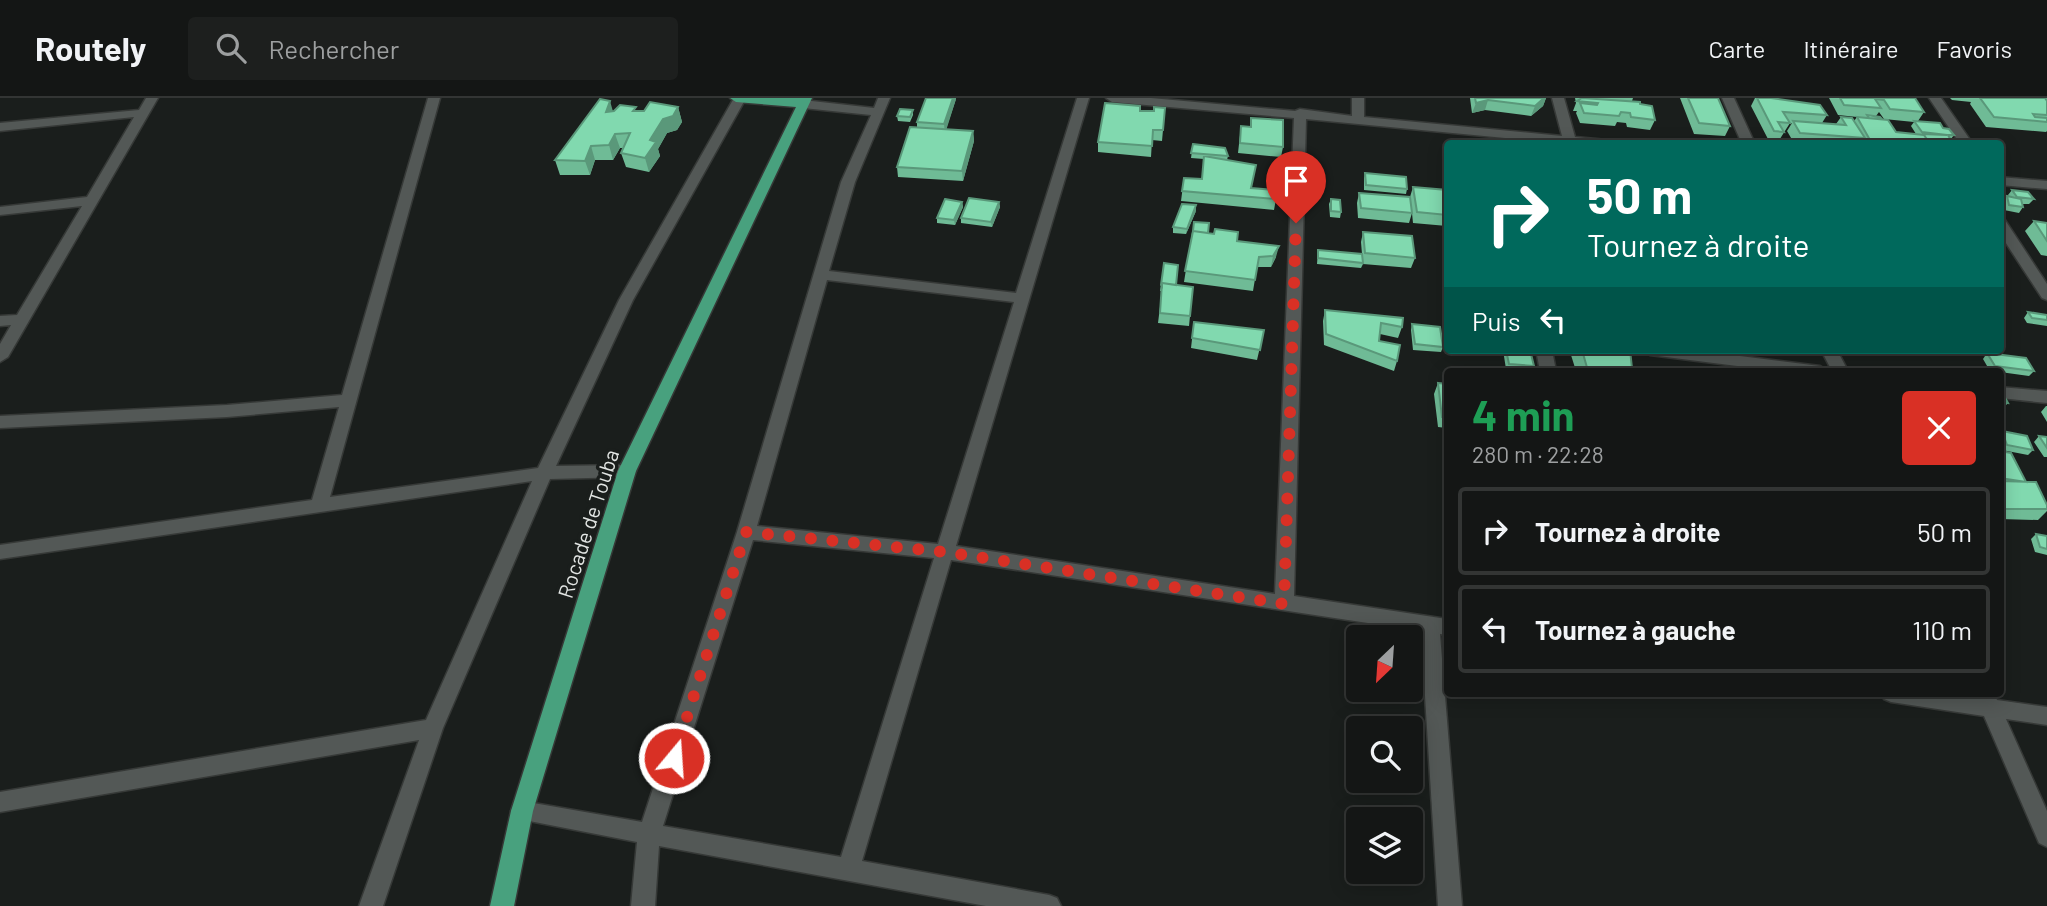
<!DOCTYPE html>
<html lang="fr">
<head>
<meta charset="utf-8">
<style>
	:root { --surface:#141615; --page:#1d1f1e; --text:#f1f3f6; --muted:#9d9fa0; --line:#333534 }
	body { margin:0; font-family:Barlow,sans-serif; background:var(--page); color:var(--text); height:100vh; display:flex; flex-direction:column; font-size:26px; white-space:nowrap }
	* { box-sizing:border-box; margin:0 }
	p { font-size:23px; color:var(--muted) }
	.icon { flex:none; width:38px; height:38px; fill:none; stroke:currentColor; stroke-width:2; stroke-linecap:round; stroke-linejoin:round }
	.map { position:relative; flex:1; overflow:hidden }
	.panel { position:absolute; left:1444px; top:270px; width:560px; height:329px; display:flex; flex-direction:column; background:var(--surface); border-radius:7px; box-shadow:0 4px 18px #0003,0 0 0 2px var(--line) }
	.panel>* { flex:none }
	.top-card { position:absolute; left:1444px; top:42px; width:560px; height:214px; border-radius:7px; box-shadow:0 4px 18px #0003,0 0 0 2px var(--line); background:#00695c; color:#fff; overflow:hidden }
	.needle { width:46px; rotate:205deg }
	.buttons { position:absolute; left:1346px; top:527px; display:grid; gap:14px }
	.buttons a { display:grid; place-items:center; width:77px; height:77px; border-radius:7px; background:var(--surface); box-shadow:0 4px 18px #0003,0 0 0 2px var(--line); font-size:35px }
	.pin { position:absolute; display:grid; place-items:center; width:60px; height:60px; color:#fff; margin:-72px -30px; border-radius:50% 50% 50% 0; rotate:-45deg; box-shadow:0 0 7px #0007 }
	.pin .icon { rotate:45deg }
	.me { position:absolute; width:77px; margin:-38px; rotate:18deg; stroke-linejoin:round; filter:drop-shadow(0 0 5px #0008) }
	.turn { display:flex; align-items:center; gap:24px; height:147px; padding:0 28px; font-size:32px }
	.turn .icon { width:91px; height:91px; stroke-width:2.5 }
	.turn b { display:block; font-size:49px; line-height:60px }
	.then { display:flex; align-items:center; height:66px; padding:0 28px; background:#0003; gap:14px; font-size:26px }
	.round { display:grid; place-items:center; flex:none; width:74px; height:74px; border-radius:7px; background:var(--page) }
	.head { display:flex; align-items:center; justify-content:space-between; height:119px; padding:0 28px }
	h1 { font-size:42px; font-weight:700; line-height:52px; color:#1e9e55 }
	ul { padding:0; list-style:none }
	li { display:flex; align-items:center; gap:21px; height:88px; margin:0 14px 10px; padding:0 14px; border:4px solid var(--line); border-radius:7px }
	li div { flex:1 }
	li b { display:block; font-size:26px }
	li em { font-style:normal }
	header { display:flex; align-items:center; gap:42px; box-sizing:border-box; height:98px; padding:0 35px; background:var(--surface); border-bottom:2px solid var(--line) }
	header strong { font-size:33px }
	nav { display:flex; gap:38px; margin-inline-start:auto; font-size:24px }
	.search { width:490px; height:63px; background:var(--page); display:flex; align-items:center; gap:18px; box-sizing:border-box; padding:0 24px; border-radius:7px; color:var(--muted); font-size:26px }
	.map>svg:first-child { display:block }
	.lines { fill:none; stroke-linecap:round; stroke-linejoin:round }
	.minor-casing { stroke:#363937; stroke-width:3 }
	.major-casing { stroke:#363937; stroke-width:3 }
	.minor { fill:#535856; fill-rule:evenodd }
	.major { fill:#48a17e; fill-rule:evenodd }
	.wall { fill:#6fbb96; fill-rule:evenodd }
	.shaded-wall { fill:#5a987a }
	.building { fill:#81d9af; stroke:#5a987a; stroke-width:2 }
	.route { stroke:#d93025; stroke-width:12; stroke-dasharray:0 21.6 }
	.labels { text-anchor:middle; stroke-width:7; stroke-linejoin:round; paint-order:stroke }
	.street-label { font-size:21px; fill:#e2e5e3; stroke:#1a1e1c }
</style>
</head>
<body>
<header>
<strong>Routely</strong>
<div class="search"><svg class="icon" aria-label="search" viewBox="0 0 24 24"><circle cx="10" cy="10" r="6"/><path d="M15 15l6 6"/></svg>Rechercher</div>
<nav><a>Carte</a><a>Itinéraire</a><a>Favoris</a></nav>
</header>
<div class="map">
<svg width="2047" height="808" viewBox="0 0 2047 808">
	<rect width="100%" height="100%" fill="#1a1e1c"/>
	<g class="lines">
		<g class="minor-casing">
			<path id="minor" d="M146,0H158L8,259L0,264V246L11,227L0,228V218L17,217L82,108L0,117V109L87,99L134,19L0,33V25L139,12Z
				M428,0H440L330,399L538,370L619,202L734,0H746L633,202L556,368L627,367L636,373L627,379L550,381L443,630L383,808H359L419,642L0,714V694L426,622L532,383L0,461V447L312,402L339,309L227,319L0,330V318L227,307L342,297Z
				M878,0H890L855,84L829,173L1016,195L1077,0H1089L956,448L1275,496L1294,20L1112,4L1106,0H1151L1295,13L1300,11L1352,18V0H1364V19L1562,38L1552,0H1564L1575,39L1617,43L1619,46H1567L1306,21L1294,498L1447,521V537L1440,536L1462,808H1438L1421,533L951,462L862,763L1049,797L1057,800L1061,808H986L659,748L655,808H631L637,744L514,720L511,713L514,706L522,703L642,724L737,434L841,84L871,17L803,10L797,6L803,2L874,10ZM827,182L1014,204L938,446L757,428ZM753,442L934,460L841,759L663,728Z
				M1722,0H1734L1755,46H1742Z
				M1929,0H1941L1973,46H1960Z
				M2000,79L2047,83V91L2000,87Z
				M2000,121L2005,122L2047,186V202L2042,200L2000,136Z
				M1536,252H1552L1556,273H1540Z
				M1642,252H1692L1820,268L1828,273H1777L1650,257Z
				M1821,252H1837L1848,273H1832Z
				M2000,289L2047,293V305L2000,300Z
				M1881,595H1951L1975,599L1974,595H1994L1997,602L2047,609V627L2006,621L2047,713V749L2039,745L1984,618L1891,604L1884,601Z"/>
		</g>
		<g class="major-casing">
			<path id="major" d="M730,0H812L636,373L533,713L514,808H490L511,713L618,373L796,9L736,4Z"/>
		</g>
		<use href="#minor" class="minor"/>
		<use href="#major" class="major"/>
	</g>
	<path class="wall" d="M1470,0H1546L1543,8L1531,18L1485,12L1472,15Z
		M1575,0H1633L1632,3L1640,6L1655,22L1650,32L1627,29L1626,25L1617,24L1615,28L1580,25L1576,15L1577,13H1573L1576,5Z
		M1680,0H1718L1730,28L1725,38L1694,36Z
		M1755,0H1771L1827,17L1822,25L1836,26L1841,19L1854,23L1857,19L1838,17L1829,0H1915L1924,14L1918,23L1943,30L1954,37L1951,41L1953,46L1794,45L1787,33L1792,25H1790L1778,44L1769,43L1751,8ZM1879,14L1884,21L1914,24L1911,28L1916,36L1896,34L1882,21L1876,18Z
		M1950,0H2047V33L2046,34L1986,29L1970,6L1971,4L1952,2Z
		M956,1L946,31L973,33L974,43L963,83L898,79L897,69L917,29V24Z
		M678,9L682,24L677,32L667,35L658,51L660,58L649,74L626,69L621,55L623,50H620L613,62H595L590,77H560L555,62L613,13H644Z
		M913,12V17L910,24L898,23L897,18Z
		M1140,13L1163,32L1162,43L1152,42L1151,59L1098,54V44Z
		M1251,20L1283,49L1281,59L1238,55L1241,28L1250,29Z
		M1193,46L1228,58L1227,62L1251,90L1276,101L1274,112L1181,103L1184,80L1202,81L1204,61L1191,60Z
		M1365,75L1407,91L1406,96L1364,92V80Z
		M1413,89L1447,92V128L1413,125L1412,115L1409,125L1358,120L1357,105L1359,95L1410,99Z
		M2012,92L2034,101L2029,106H2022L2023,109L2019,115L2004,112L2002,104L2007,98L2009,99L2008,97Z
		M1331,101L1341,114L1340,120L1330,119L1329,106Z
		M962,104L963,109L955,127L937,125V120Z
		M999,104L1000,109L992,129L961,125V120Z
		M1196,113L1186,136L1173,135V129Z
		M2034,123L2047,125V158L2041,157L2025,133Z
		M1192,134L1208,135L1237,143L1276,159L1271,169H1257L1253,193L1184,184Z
		M1363,134L1415,160L1411,170L1363,166L1361,170L1317,166L1318,152L1362,156L1361,144Z
		M1161,187H1176L1190,218L1189,228L1158,225L1162,193H1160Z
		M1325,212L1402,229L1398,240L1380,236L1379,243L1397,263L1394,273L1324,247L1323,223Z
		M2028,214L2047,217V228L2027,225L2024,220Z
		M1194,224L1264,232L1257,262L1191,250Z
		M1412,226L1443,249L1441,254L1413,252L1411,232Z
		M1503,252H1530L1534,268L1532,273L1506,271Z
		M1574,252H1630L1632,270L1656,273H1576L1571,257Z
		M1987,255L2034,273L2029,278L2000,274V273H1990L1983,261Z
		M1438,285L1447,286V330L1438,329L1434,296Z
		M2000,304L2008,305L2003,310H2000Z
		M2046,308H2047V324L2041,314Z
		M2002,333L2033,352L2028,357L2002,352L2000,348V334Z
		M2039,338L2047,339V359H2044L2034,344Z
		M2000,353L2047,407V413L2038,422L2000,421Z
		M2036,436L2047,438V457L2035,454L2031,441Z"/>
	<path class="shaded-wall" d="M953,0H956V1L945,36L944,26Z
		M1544,0H1546L1543,8L1531,18L1535,8Z
		M1488,2L1485,12L1472,15L1476,5Z
		M610,3L614,17L606,14Z
		M678,9L682,24L677,32L667,35L658,51L660,58L649,74L645,60L650,42L663,21Z
		M973,33L974,43L963,83L962,73Z
		M615,36L620,50L613,62L609,47Z
		M591,48L595,62L590,77L585,63Z
		M962,104L963,109L955,127L954,122Z
		M999,104L1000,109L992,129L991,124Z
		M1196,107V113L1186,136L1187,131Z
		M1279,148L1276,159L1271,169L1273,158Z"/>
	<path class="building" d="M926,0H953L944,26L917,24Z
		M1475,0H1544L1535,8L1488,2L1476,5Z
		M1582,0L1640,4V6L1652,8L1655,22L1631,19L1630,15L1621,14L1619,18L1584,15L1580,5L1597,7L1598,5L1577,3Z
		M1688,0H1718L1730,28L1699,25Z
		M1757,0H1771L1820,7L1827,17L1783,14L1790,25L1778,24L1784,34L1774,33Z
		M1840,0H1915L1924,14L1890,11L1884,2L1875,1L1881,10L1844,7Z
		M1980,0H2045L2047,3V17L2033,16L2035,19L2047,20V24L1994,19Z
		M600,1L610,3L606,14L614,13L620,7L636,9L633,13H644L650,4L678,9L673,18L663,21L650,42L656,44L645,60L621,55L630,35L615,36L609,47L591,48L585,63L555,62Z
		M1105,5L1140,8V13H1154V9L1165,10L1163,32H1153L1152,48L1098,44Z
		M900,11L913,12L910,19L897,18Z
		M1867,17L1880,19L1882,21L1869,20Z
		M1841,19L1852,20L1865,40L1800,35L1793,23L1846,27Z
		M1857,19L1888,22L1896,34L1924,37L1930,46H1910L1870,42Z
		M1251,20L1283,22V49L1240,45L1241,28L1251,29Z
		M1914,23L1940,25L1943,30L1949,31L1954,37H1948L1953,46H1930L1924,37L1922,36L1947,37L1922,34Z
		M910,29L973,33L962,73L897,69Z
		M1193,46L1225,50L1228,58L1191,55Z
		M1204,58L1256,67L1251,90L1276,92V101L1182,93L1184,80L1202,81Z
		M1365,75L1406,79L1407,91L1366,87Z
		M1413,89L1447,92V117L1417,114Z
		M2012,92L2028,94L2034,101L2017,99Z
		M1359,95L1410,99L1412,115L1361,110Z
		M2007,98L2021,101L2023,109L2009,107Z
		M969,100L999,104L991,124L961,120Z
		M945,101L962,104L954,122L937,120Z
		M1331,101L1340,102L1341,114L1331,113Z
		M1182,106L1196,107L1187,131L1173,129Z
		M2034,123L2047,125V143Z
		M1194,124L1209,125L1208,135L1193,133Z
		M1215,131L1238,134L1237,143L1279,148L1273,158L1259,159L1255,182L1185,173L1193,133L1214,136Z
		M1363,134L1412,138L1415,160L1365,155Z
		M1318,152L1362,156L1363,165L1318,160Z
		M1164,165L1178,167L1176,187L1162,185V188L1161,187Z
		M1162,185L1193,189L1190,218L1160,215Z
		M1325,212L1403,220L1402,229L1381,225L1379,243L1400,247L1397,263L1326,236Z
		M2028,214L2047,217V222L2032,220Z
		M1194,224L1264,232L1260,252L1192,240Z
		M1412,226L1440,229L1443,249L1415,246Z
		M1506,252H1530L1534,268L1509,266Z
		M1582,252H1630L1632,270L1656,273H1588Z
		M1987,255L2026,260L2034,273L1995,268Z
		M1438,285L1447,286V319H1442Z
		M2000,296H2003L2008,305L2000,304Z
		M2002,333L2027,338L2033,352L2007,347Z
		M2039,338L2047,339V350Z
		M2000,353L2011,355L2026,384L2000,380Z
		M2000,383L2036,384L2047,407V411H2000Z
		M2036,436L2047,438V451L2040,449Z"/>
	<g class="lines">
		<path class="route" d="M674,660L746,434L945,454L1284,506L1296,125"/>
	</g>
	<g class="labels">
		<g class="street-label">
			<text transform="translate(589 426) rotate(-72)" y="7">Rocade de Touba</text>
		</g>
	</g>
</svg>
<div class="buttons">
<a><svg class="needle" viewBox="-14 -14 28 28"><path d="M0-13l5 13h-10z" fill="#e53935"/><path d="M0 13l5-13h-10z" fill="#9d9fa0"/></svg></a>
<a><svg class="icon" aria-label="search" viewBox="0 0 24 24"><circle cx="10" cy="10" r="6"/><path d="M15 15l6 6"/></svg></a>
<a><svg class="icon" aria-label="layers" viewBox="0 0 24 24"><path d="M12 4l9 5-9 5-9-5zM3 14l9 5 9-5"/></svg></a>
</div>
<div class="pin" style="left:1296px;top:125px;background:#d93025"><svg class="icon" aria-label="arrive" viewBox="0 0 24 24"><path d="M6 21V4h12l-3 4 3 4H6"/></svg></div>
<svg class="me" style="left:674px;top:660px" viewBox="-20 -20 40 40"><circle r="17" fill="#d93025" stroke="#fff" stroke-width="3"/><path d="M0-11L8 9 0 5-8 9z" fill="#fff"/></svg>
<div class="top-card">
<div class="turn"><svg class="icon" aria-label="right" viewBox="0 0 24 24"><path d="M7 20v-9h11M14 6l5 5-5 5"/></svg><div><b>50 m</b>Tournez à droite</div></div>
<div class="then">Puis<svg class="icon" aria-label="left" viewBox="0 0 24 24"><path d="M17 20v-9H6M10 6l-5 5 5 5"/></svg></div>
</div>
<section class="panel">
<div class="head"><div><h1>4 min</h1><p>280 m · 22:28</p></div><a class="round" style="background:#d93025;color:#fff"><svg class="icon" aria-label="close" viewBox="0 0 24 24"><path d="M6 6l12 12M18 6L6 18"/></svg></a></div>
<ul>
<li><svg class="icon" aria-label="right" viewBox="0 0 24 24"><path d="M7 20v-9h11M14 6l5 5-5 5"/></svg><div><b>Tournez à droite</b></div><em>50 m</em></li>
<li><svg class="icon" aria-label="left" viewBox="0 0 24 24"><path d="M17 20v-9H6M10 6l-5 5 5 5"/></svg><div><b>Tournez à gauche</b></div><em>110 m</em></li>
</ul>
</section>
</div>
</body>
</html>
